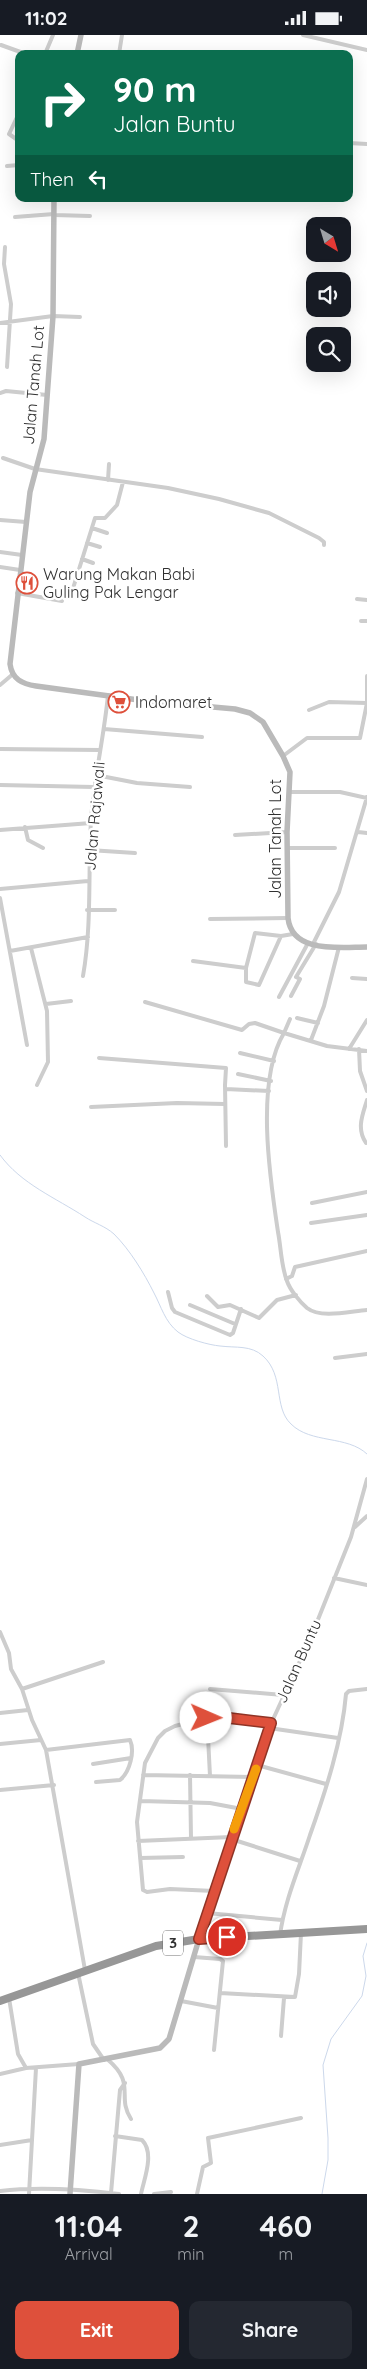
<!DOCTYPE html>
<html lang="en">
<head>
<meta charset="utf-8">
<style>
	:root { --surface:#171b24; --page:#242831; --text:#f1f3f6; --muted:#9ea1a6; --accent:#de503b }
	body { margin:0; font-family:Quicksand,sans-serif; background:var(--page); color:var(--text); height:100vh; display:flex; flex-direction:column; font-size:19px; white-space:nowrap }
	* { box-sizing:border-box; margin:0 }
	p { font-size:16px; color:var(--muted) }
	.icon { flex:none; width:28px; height:28px; fill:none; stroke:currentColor; stroke-width:2; stroke-linecap:round; stroke-linejoin:round }
	.map { position:relative; height:2159px; overflow:hidden }
	.details { display:flex; flex-direction:column; background:var(--surface); flex:1 }
	.details>* { flex:none }
	.top-card { position:absolute; left:15px; top:15px; width:338px; height:152px; border-radius:10px; box-shadow:0 5px 20px #0002; background:#0b6e4f; color:#fff; overflow:hidden }
	.needle { width:32px; rotate:142deg }
	.tools { position:absolute; left:306px; top:182px; display:grid; gap:10px }
	.tools a { display:grid; place-items:center; width:45px; height:45px; border-radius:10px; background:var(--surface); box-shadow:0 5px 20px #0002; font-size:25px }
	.pin { position:absolute; display:grid; place-items:center; width:42px; height:42px; color:#fff; margin:-21px; border:2px solid #fff; border-radius:50%; box-shadow:0 1px 5px #0007 }
	.me { position:absolute; width:55px; margin:-28px; rotate:91deg; stroke-linejoin:round; filter:drop-shadow(0 0 4px #0008) }
	.turn { display:flex; align-items:center; gap:18px; height:105px; padding:0 15px; font-size:22px }
	.turn .icon { width:65px; height:65px; stroke-width:2.5 }
	.turn b { display:block; font-size:35px; line-height:42px }
	.then { display:flex; align-items:center; height:48px; padding:0 15px; background:#0003; gap:10px; font-size:19px }
	.eta { display:flex; justify-content:space-evenly; align-items:center; height:85px; text-align:center }
	.eta b { font-size:30px; font-weight:700; line-height:35px }
	.button { display:flex; gap:10px; margin-top:auto; padding:10px 15px }
	.button a { flex:1; height:58px; border-radius:10px; background:var(--accent); color:#fff; font-size:20px; font-weight:700; line-height:58px; text-align:center }
	.button a+a { background:var(--page); color:var(--text) }
	.status { display:flex; justify-content:space-between; align-items:center; height:35px; padding:0 25px; background:var(--surface); direction:ltr }
	.status svg { height:14px; fill:currentColor }
	.map>svg:first-child { display:block }
	.lines { fill:none; stroke-linecap:round; stroke-linejoin:round }
	.stream { stroke:#ccd8eb; stroke-width:1 }
	.street { stroke:#cdcdcd; stroke-width:4 }
	.secondary { stroke:#bababa; stroke-width:5.5 }
	.highway { stroke:#979797; stroke-width:8 }
	.route-casing { stroke:#903426; stroke-width:12 }
	.route { stroke:#de503b; stroke-width:9 }
	.slow { stroke:#f59e0b; stroke-width:9 }
	.labels { text-anchor:middle; stroke-width:5; stroke-linejoin:round; paint-order:stroke }
	.shield { fill:#fff; stroke:#6e6e6e; stroke-width:1 }
	.shield-label { font-size:15px; font-weight:bold; fill:#303030 }
	.street-label { font-size:16px; fill:#303030; stroke:#fff }
	.poi-label { font-size:16px; fill:#303030; stroke:#fff; text-anchor:start }
</style>
</head>
<body>
<div class="status"><b>11:02</b><svg viewBox="0 0 49 12"><path d="M0 12V9h3v3zM5 12V6h3v6zM10 12V3h3v9zM15 12V0h3v12zM26 1h20v11H26zM47 4h2v5h-2z"/></svg></div>
<div class="map">
<svg width="367" height="2159" viewBox="0 0 367 2159">
	<rect width="100%" height="100%" fill="#fff"/>
	<g class="lines">
		<path class="stream" d="M0,1120C21,1149 56,1163 85,1182C94,1188 105,1191 114,1199C130,1215 144,1238 154,1258C161,1271 165,1287 178,1297C187,1304 209,1310 220,1311C236,1313 251,1310 263,1321C285,1341 273,1372 291,1389C311,1409 347,1400 367,1419
			M322,2159L328,2125V2103L323,2030L331,2004L362,1961L366,1941L363,1921L367,1908"/>
		<path class="street" d="M303,0L367,15
			M1,10L26,19
			M45,19L53,0
			M119,19L122,0
			M19,78L9,99L19,106
			M349,108L367,109
			M7,131L19,130
			M54,180L90,181
			M15,182L54,179
			M5,212L4,229L11,269L7,332
			M0,288L53,281L80,282
			M0,358L6,356L47,360
			M3,423L35,434L168,453L219,464L269,478L319,503L324,507V510
			M108,445L109,429
			M0,485L26,487
			M92,493L107,498
			M87,508L100,512
			M0,517L22,520
			M82,524L93,528
			M0,532L20,535
			M78,538L87,542
			M17,558L62,566
			M70,563L95,483H105L117,470L123,447
			M357,564L367,565
			M361,586H367
			M0,650L13,639
			M309,675L329,667L367,668
			M104,694L202,702
			M0,714L100,715
			M283,721L307,703H360L367,668V641
			M96,740L137,748L190,752
			M0,750L94,752
			M289,757H340L367,763
			M25,792L28,805L43,813
			M0,795L91,788
			M358,797L367,798
			M235,800L287,797
			M288,813H335
			M89,815L135,818
			M0,854L88,846
			M0,863L27,1010
			M87,875H115
			M210,884L288,883
			M281,901L259,950L246,947V933L255,898L281,901L293,899
			M313,909L339,857L367,762
			M31,913L47,976L48,1027L37,1050
			M10,916L88,902
			M193,926L246,933
			M83,941C92,890 88,837 91,785C94,743 104,702 108,660
			M352,943L367,944
			M291,961L300,944L296,942L316,909
			M279,962L308,908
			M145,967L242,995L249,989L255,988L284,998L290,984
			M46,969L71,966
			M297,983L318,988
			M311,1005L324,971L339,912
			M349,1014L367,985
			M359,1014L360,1036L367,1056
			M367,1016L327,1011L284,998C255,1046 270,1144 278,1197C281,1212 281,1231 287,1246C290,1255 300,1267 307,1273C321,1284 351,1276 367,1275
			M240,1018L274,1026
			M99,1023L226,1033L225,1050L226,1111
			M238,1039L271,1046
			M226,1054L269,1056
			M91,1072L177,1068L225,1069
			M366,1108C356,1093 363,1079 367,1065
			M312,1168L367,1157
			M311,1188L367,1180
			M286,1244L292,1241L295,1232L367,1216
			M168,1257L172,1273L175,1277L230,1300L233,1298L241,1274
			M207,1261L218,1272L230,1270L259,1283L277,1265L296,1260
			M190,1270L235,1289
			M335,1323L367,1319
			M355,1492L367,1481
			M334,1543L367,1550
			M0,1597L9,1618L11,1634L22,1654L32,1685L46,1715L85,1935
			M22,1654L103,1627
			M210,1654L283,1660
			M0,1678L28,1675
			M269,1693L338,1703
			M208,1702L210,1741
			M0,1709L41,1705
			M46,1715L130,1705C135,1716 130,1737 120,1745L96,1747
			M93,1729L131,1723
			M257,1730L326,1749
			M143,1740L253,1742
			M190,1740L191,1803
			M0,1755L54,1750
			M141,1766L210,1768L242,1774
			M231,1804L300,1826
			M138,1806L231,1802
			M140,1823L183,1822
			M214,1856L170,1854L147,1857L143,1855L137,1787L145,1728L158,1703L165,1696L175,1691L206,1683H229L271,1688
			M207,1878L282,1885
			M280,1900C285,1864 299,1834 310,1800C326,1755 342,1706 346,1659L349,1656L367,1654
			M199,1904L269,1693L311,1602L351,1502L367,1444
			M194,1922L220,1924L223,1926L214,2015
			M78,1938L93,2009L104,2025
			M220,1958L295,1962L299,1939L301,1898
			M9,1963L18,2019L26,2033L79,2029
			M181,1966L218,1973
			M281,2001L284,1963
			M107,2024C137,2049 116,2061 131,2084
			M0,2039L26,2033
			M115,2101L142,2105C155,2118 144,2144 141,2159
			M0,2110L32,2105
			M0,2156C40,2151 79,2154 119,2159
			M111,2158L120,2055L125,2048
			M29,2159L36,2033
			M154,2159L171,2157
			M197,2159L203,2132L211,2128L208,2103L301,2083"/>
		<path class="secondary" d="M77,19L81,0
			M54,164L53,281L44,404L30,457L10,629C12,644 22,649 36,651L146,666L235,674L250,678L263,687L283,721L290,737L287,797L288,883C292,919 340,912 367,912
			M70,2159L79,2029L160,2013L169,2004L199,1904"/>
		<path class="highway" d="M0,1966L156,1911L199,1904L367,1894"/>
	</g>
	<g class="lines">
		<g class="route-casing">
			<path id="route" d="M206,1683H229L271,1688L199,1904L227,1902"/>
		</g>
		<use href="#route" class="route"/>
		<path class="slow" d="M234,1794L256,1734"/>
	</g>
	<defs>
		<g id="restaurant-ring" transform="scale(1.125)"><circle r="9.5" fill="#fff" stroke="#de503b" stroke-width="1.5"/><path d="M-5-6h1v4h1v-4h1v4h1v-4h1v5L-1.5 .5V6h-2V.5L-5-1ZM5-6V6H3V1.5H1.5Q1.5-4 5-6Z" fill="#de503b"/></g>
		<g id="supermarket-ring" transform="scale(1.125)"><circle r="9.5" fill="#fff" stroke="#de503b" stroke-width="1.5"/><path d="M-6-5.5h2.5l.6 2H6L4.5 2H-2.5L-4.4-4H-6ZM-1.5 3.2a1.3 1.3 0 1 0 .1 0ZM3 3.2a1.3 1.3 0 1 0 .1 0Z" fill="#de503b"/></g>
	</defs>
	<g fill-rule="evenodd">
		<use href="#restaurant-ring" x="27" y="548"/>
		<use href="#supermarket-ring" x="119" y="667"/>
	</g>
	<g class="labels">
		<rect class="shield" x="163" y="1895.5" width="20" height="25" rx="4"/>
		<g class="shield-label">
			<text x="173" y="1913">3</text>
		</g>
		<g class="street-label">
			<text transform="translate(33 350) rotate(-85)" y="6">Jalan Tanah Lot</text>
			<text transform="translate(94 781) rotate(-85)" y="6">Jalan Rajawali</text>
			<text transform="translate(275 804) rotate(-90)" y="6">Jalan Tanah Lot</text>
			<text transform="translate(298 1626) rotate(-66)" y="6">Jalan Buntu</text>
		</g>
		<g class="poi-label">
			<text x="43" y="545">Warung Makan Babi<tspan x="43" dy="18">Guling Pak Lengar</tspan></text>
			<text x="135" y="673">Indomaret</text>
		</g>
	</g>
</svg>
<div class="tools">
<a><svg class="needle" viewBox="-14 -14 28 28"><path d="M0-13l5 13h-10z" fill="#e53935"/><path d="M0 13l5-13h-10z" fill="#9ea1a6"/></svg></a>
<a><svg class="icon" aria-label="sound" viewBox="0 0 24 24"><path d="M4 9h4l5-4v14l-5-4H4zM17 9q2 3 0 6"/></svg></a>
<a><svg class="icon" aria-label="search" viewBox="0 0 24 24"><circle cx="10" cy="10" r="6"/><path d="M15 15l6 6"/></svg></a>
</div>
<div class="pin" style="left:227px;top:1902px;background:#d93025"><svg class="icon" aria-label="arrive" viewBox="0 0 24 24"><path d="M6 21V4h12l-3 4 3 4H6"/></svg></div>
<svg class="me" style="left:206px;top:1683px" viewBox="-20 -20 40 40"><circle r="19" fill="#fff"/><path d="M0-13L10 11 0 6-10 11z" fill="#de503b"/></svg>
<div class="top-card">
<div class="turn"><svg class="icon" aria-label="right" viewBox="0 0 24 24"><path d="M7 20v-9h11M14 6l5 5-5 5"/></svg><div><b>90 m</b>Jalan Buntu</div></div>
<div class="then">Then<svg class="icon" aria-label="left" viewBox="0 0 24 24"><path d="M17 20v-9H6M10 6l-5 5 5 5"/></svg></div>
</div>
</div>
<section class="details">
<div class="eta">
<div><b>11:04</b><p>Arrival</p></div>
<div><b>2</b><p>min</p></div>
<div><b>460</b><p>m</p></div>
</div>
<div class="button"><a>Exit</a><a>Share</a></div>
</section>
</body>
</html>
